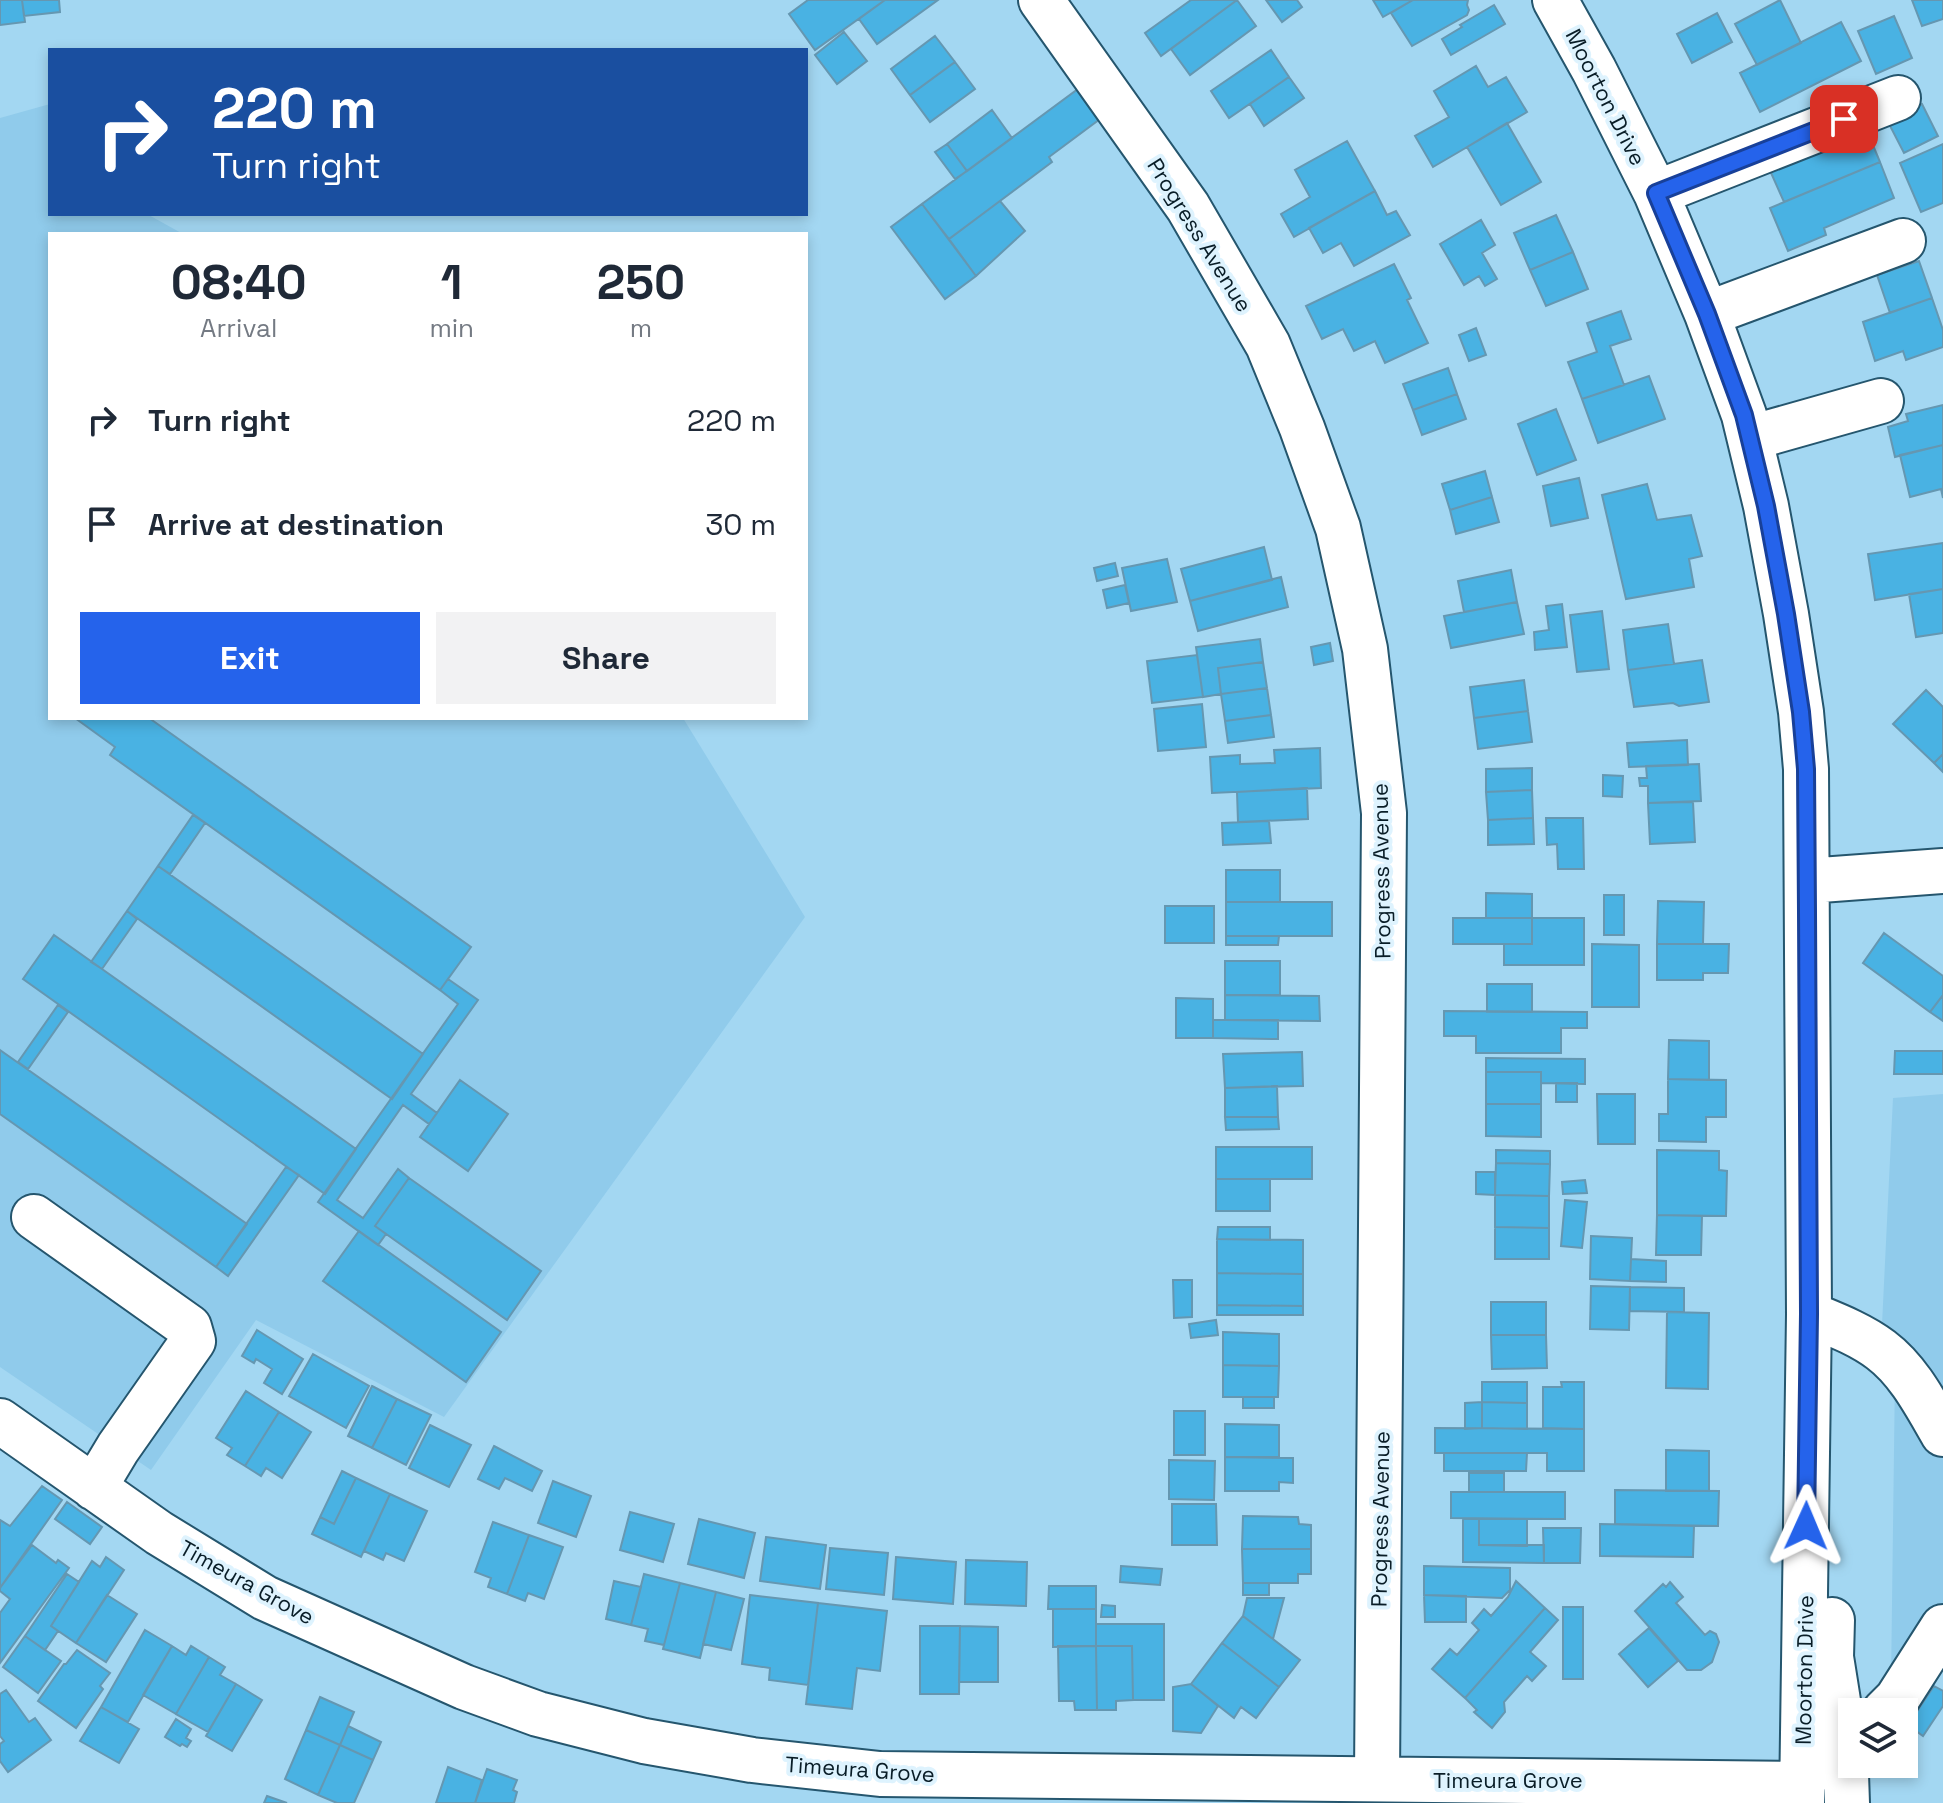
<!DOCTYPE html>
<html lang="en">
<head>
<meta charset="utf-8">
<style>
	:root { --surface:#fff; --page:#f2f2f3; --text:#1f2937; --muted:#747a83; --accent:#2563eb }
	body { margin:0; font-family:"Space Grotesk",sans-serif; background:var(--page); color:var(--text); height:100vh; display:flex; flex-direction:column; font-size:30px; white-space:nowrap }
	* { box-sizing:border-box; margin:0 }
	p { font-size:26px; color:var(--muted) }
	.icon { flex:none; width:44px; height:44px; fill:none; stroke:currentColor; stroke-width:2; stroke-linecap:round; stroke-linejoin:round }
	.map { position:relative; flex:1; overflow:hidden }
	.details { position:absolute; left:48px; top:232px; width:760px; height:488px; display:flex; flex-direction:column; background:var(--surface); border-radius:0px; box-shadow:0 4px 12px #0003 }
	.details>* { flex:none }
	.hud { position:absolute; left:48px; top:48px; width:760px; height:168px; border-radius:0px; box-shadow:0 4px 12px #0003; background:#1a4fa0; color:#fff; overflow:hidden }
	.fabs { position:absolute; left:1838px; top:1698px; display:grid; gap:16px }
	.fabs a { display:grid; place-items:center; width:80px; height:80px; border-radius:0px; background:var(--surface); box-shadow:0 4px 12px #0003; font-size:40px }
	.pin { position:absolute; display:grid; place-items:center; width:68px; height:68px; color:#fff; margin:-34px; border-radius:16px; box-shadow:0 4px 12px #0006 }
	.me { position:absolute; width:88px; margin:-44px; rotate:1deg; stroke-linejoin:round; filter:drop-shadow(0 0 6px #0008) }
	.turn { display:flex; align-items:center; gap:28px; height:168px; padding:0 32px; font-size:36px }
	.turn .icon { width:104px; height:104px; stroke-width:2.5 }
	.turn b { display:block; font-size:56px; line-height:68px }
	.eta { display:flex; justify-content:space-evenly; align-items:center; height:136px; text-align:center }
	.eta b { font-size:48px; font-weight:800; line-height:56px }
	.primary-button { display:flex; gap:16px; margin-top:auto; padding:16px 32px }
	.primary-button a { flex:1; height:92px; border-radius:0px; background:var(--accent); color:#fff; font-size:32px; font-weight:800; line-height:92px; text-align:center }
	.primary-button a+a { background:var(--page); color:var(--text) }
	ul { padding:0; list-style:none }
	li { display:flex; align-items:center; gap:24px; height:104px; padding:0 32px }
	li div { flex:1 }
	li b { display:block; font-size:30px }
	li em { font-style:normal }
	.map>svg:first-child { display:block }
	.built { fill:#90cbeb }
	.building { fill:#49b2e3; stroke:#6597b1; stroke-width:2 }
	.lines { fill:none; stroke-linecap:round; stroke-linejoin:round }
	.minor-casing { stroke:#25566e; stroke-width:48 }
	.minor { stroke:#fff; stroke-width:44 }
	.route-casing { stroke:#184099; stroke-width:20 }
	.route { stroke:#2563eb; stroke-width:14 }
	.labels { text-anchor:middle; stroke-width:8; stroke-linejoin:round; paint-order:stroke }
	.street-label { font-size:22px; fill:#091d27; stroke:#def3fe }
</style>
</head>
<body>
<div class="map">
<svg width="1943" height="1803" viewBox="0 0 1943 1803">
	<rect width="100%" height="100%" fill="#a3d7f2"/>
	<path class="built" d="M50,104V214H147L183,234H50V718H683L805,917L444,1417L256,1320L151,1470L0,1367V118Z
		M1943,1094V1624L1891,1681L1895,1374L1881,1345L1893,1098Z"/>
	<path class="building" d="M0,0H22L25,22L0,25Z
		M22,0H59L60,12L24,16Z
		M808,0H885L815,50L789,14Z
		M885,0H938L877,44L859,19Z
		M1191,0H1237L1161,56L1145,33Z
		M1237,0L1256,26L1190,75L1171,49Z
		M1266,0H1297L1302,7L1282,22Z
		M1373,0H1413L1383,17Z
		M1413,0H1468L1467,5L1469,10L1467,15L1412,46L1391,13Z
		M1780,0L1801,43L1757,65L1735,24Z
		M1912,0H1943V19L1922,26Z
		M1494,5L1505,24L1451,55L1442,39L1462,27L1460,25Z
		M1717,13L1732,42L1692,63L1677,34Z
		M1894,16L1912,58L1876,74L1858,31Z
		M1841,22L1861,61L1760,112L1740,73Z
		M844,32L867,61L837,84L815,55Z
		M935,36L955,62L910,95L891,69Z
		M1271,50L1289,77L1229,118L1211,91Z
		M955,62L975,89L930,122L910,95Z
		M1476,66L1488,87L1506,77L1527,112L1433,167L1415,136L1449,117L1434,91Z
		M1289,77L1304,98L1264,126L1250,104Z
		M1078,89L1100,119L1049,157L1052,162L949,239L922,204Z
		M1922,104L1938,136L1904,153L1887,120Z
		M992,110L1012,138L967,171L947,144Z
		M1507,123L1541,182L1501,205L1467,147Z
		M1865,126L1880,162L1784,202L1768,166Z
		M1347,141L1375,191L1294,237L1281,214L1310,197L1295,170Z
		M947,144L967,171L955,179L935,152Z
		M1943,144V203L1921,212L1900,163Z
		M1880,162L1894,198L1824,228L1826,235L1788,251L1770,208Z
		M1375,191L1387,215L1396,211L1410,235L1354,266L1341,243L1323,253L1309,228Z
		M1000,201L1025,231L976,276L949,239Z
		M922,204L976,276L945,299L891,227Z
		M1556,215L1573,252L1530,270L1514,233Z
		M1481,220L1495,245L1482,253L1497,279L1485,286L1479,276L1464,285L1440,244Z
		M1573,252L1588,289L1546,306L1530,270Z
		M1919,261L1932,298L1890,313L1877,275Z
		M1394,264L1411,298L1407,300L1428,343L1385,363L1375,341L1354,351L1343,329L1322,339L1306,306Z
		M1932,298L1943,330V347L1906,360L1903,351L1875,361L1863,322Z
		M1621,311L1631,339L1610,346L1624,385L1582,399L1568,362L1597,352L1587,323Z
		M1476,328L1486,355L1469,361L1459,335Z
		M1448,368L1457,394L1413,410L1403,384Z
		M1649,376L1665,419L1598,443L1582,399Z
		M1457,394L1466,419L1422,435L1413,410Z
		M1943,405V445L1895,457L1888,427L1908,421L1906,414Z
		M1556,409L1576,460L1537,475L1518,424Z
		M1943,445V498L1941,489L1910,497L1900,455Z
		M1485,471L1492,497L1450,510L1442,484Z
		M1579,478L1588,518L1551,526L1543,486Z
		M1647,484L1657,520L1691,515L1702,556L1689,559L1694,587L1626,599L1602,495Z
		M1492,497L1499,522L1456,534L1450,510Z
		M1943,543V589L1875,600L1868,554Z
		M1264,547L1272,580L1190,601L1181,569Z
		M1167,559L1177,602L1131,611L1122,568Z
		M1115,563L1118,576L1097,581L1094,568Z
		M1511,570L1517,602L1464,612L1458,581Z
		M1281,577L1288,607L1198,631L1190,601Z
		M1125,585L1129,603L1107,608L1103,590Z
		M1943,589V633L1916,637L1909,594Z
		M1517,602L1524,634L1451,648L1444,616Z
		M1562,604L1567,647L1535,650L1534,632L1549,630L1546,606Z
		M1602,611L1609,669L1577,672L1570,615Z
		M1668,624L1674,664L1628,670L1623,630Z
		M1260,639L1263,662L1218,668L1221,694L1203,697L1196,647Z
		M1330,643L1333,661L1314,665L1311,647Z
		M1197,655L1203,697L1152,703L1147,661Z
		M1702,660L1709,702L1679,706L1673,703L1634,707L1628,670Z
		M1263,662L1267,688L1221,694L1218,668Z
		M1524,680L1528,711L1474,718L1470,687Z
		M1267,688L1271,715L1225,721L1221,694Z
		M1926,690L1943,707V754L1934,763L1893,724Z
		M1202,704L1206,747L1158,751L1154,709Z
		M1528,711L1532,742L1478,749L1474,718Z
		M1271,715L1274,737L1228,743L1225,721Z
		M75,718H149L471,947L440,990L110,755L115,747Z
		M1687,740L1688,765L1629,767L1627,743Z
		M1320,748L1321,788L1212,793L1210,757L1240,755V764L1275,763L1274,750Z
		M1943,754V772L1934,763Z
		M1699,764L1701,801L1648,803V786H1640L1639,778H1647L1646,766Z
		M1532,768V790L1486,792V769Z
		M1603,775L1623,776L1622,797L1603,796Z
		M1307,788L1308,819L1238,822L1237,792Z
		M1532,790L1533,818L1488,820L1486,792Z
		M1693,802L1695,842L1650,844L1648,803Z
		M193,815L205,823L170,874L158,866Z
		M1533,818L1534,844L1488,845V820Z
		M1546,818H1583L1584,869H1558L1557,844L1547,845Z
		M1269,821L1271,843L1223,845L1222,823Z
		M158,866L423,1054L392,1099L127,911Z
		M1226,870H1280V902H1226Z
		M1486,893L1532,894V918H1486Z
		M1604,895H1624V935H1604Z
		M1658,901L1704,902L1703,944H1657Z
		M1226,902H1332V936H1226Z
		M1165,906H1214V943H1165Z
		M127,911L137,919L102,969L91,962Z
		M1453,918H1532V944H1453Z
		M1532,918H1584V965H1504V944H1532Z
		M1884,933L1943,976V995L1930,1012L1863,963Z
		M54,935L356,1149L325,1194L23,979Z
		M1226,936H1279L1278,945H1226Z
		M1592,944L1639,945V1007H1592Z
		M1657,944H1729L1728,973H1703V980H1657Z
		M1225,961H1280V995H1225Z
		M448,979L478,1000L411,1094L437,1113L429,1124L403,1105L337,1200L363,1218L398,1169L409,1178L375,1226L386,1234L378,1245L318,1202L458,1004L440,990Z
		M1487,984H1532V1012H1487Z
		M1225,995L1319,996L1320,1021L1225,1020Z
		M1943,995V1021L1930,1012Z
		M1176,998L1213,999V1038H1176Z
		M58,1005L68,1012L28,1069L18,1062Z
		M1444,1011L1587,1012V1028H1561V1053H1476V1036H1444Z
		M1213,1020H1278V1039L1213,1038Z
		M1669,1040L1709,1041V1080L1668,1079Z
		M0,1050L247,1224L216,1267L0,1114Z
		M1895,1051H1943V1074H1894Z
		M1302,1052L1303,1086L1225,1088L1223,1054Z
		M1486,1058L1585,1059V1084L1541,1083V1072H1486Z
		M1486,1072H1541V1104H1486Z
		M1668,1079L1726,1080V1117H1706V1142L1659,1141V1114H1668Z
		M460,1080L508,1114L468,1171L420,1137Z
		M1556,1083H1577V1102H1556Z
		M1277,1086L1278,1117H1225V1088Z
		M1597,1094H1635V1144H1598Z
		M1486,1104H1541V1137L1486,1136Z
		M1225,1117H1278L1279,1129L1226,1130Z
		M1216,1147H1312V1179H1216Z
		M1496,1150L1550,1151V1164L1496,1163Z
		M1657,1150L1719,1151V1170L1727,1171L1726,1216L1657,1215Z
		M1496,1163L1550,1164L1549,1196L1495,1195Z
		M286,1167L299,1175L228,1276L216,1267Z
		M1476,1172H1495V1195L1476,1194Z
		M409,1178L541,1271L507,1320L375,1226Z
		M1216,1179H1270V1211H1216Z
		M1585,1180L1587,1193L1563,1194L1562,1182Z
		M1495,1195L1549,1196V1228L1495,1227Z
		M1565,1200L1587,1202L1582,1248L1561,1246Z
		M1657,1215L1702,1216L1701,1255H1656Z
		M1218,1227H1270V1240L1217,1239Z
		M1495,1227L1549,1228V1259H1495Z
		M359,1231L501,1332L466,1382L323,1281Z
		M1591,1236L1632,1238L1630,1281L1590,1279Z
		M1217,1239L1303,1240V1274L1217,1273Z
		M1631,1259L1666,1261V1282L1630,1281Z
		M1217,1273L1303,1274V1306L1217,1305Z
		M1173,1280H1192V1317L1174,1318Z
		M1591,1286L1630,1287L1629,1330L1590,1329Z
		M1630,1287L1684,1288V1312L1630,1311Z
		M1491,1302H1546V1335H1491Z
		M1217,1305L1303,1306V1315H1217Z
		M1667,1312L1709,1313L1708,1389L1666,1388Z
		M1216,1320L1218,1335L1191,1338L1189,1324Z
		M257,1330L303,1359L282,1394L264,1383L272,1369L256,1359L254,1363L242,1356Z
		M1223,1332L1279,1334V1366L1223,1365Z
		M1491,1335H1546L1547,1368L1492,1369Z
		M313,1354L369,1386L346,1428L289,1396Z
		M1223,1365L1279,1366L1278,1397H1223Z
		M1482,1382H1527V1403L1482,1402Z
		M1561,1382H1584V1429L1543,1428V1387H1562Z
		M372,1386L397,1399L372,1448L348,1436Z
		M246,1391L279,1412L245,1466L227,1455L232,1448L216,1438Z
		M1243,1397H1274V1408H1243Z
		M397,1399L431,1415L406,1465L372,1448Z
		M1482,1402V1428L1465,1429V1403Z
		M1482,1402L1527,1403V1429L1482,1428Z
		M1174,1411H1205V1455H1174Z
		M279,1412L311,1432L282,1478L266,1468L261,1476L245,1466Z
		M1225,1424L1279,1425V1457H1225Z
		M430,1425L471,1445L449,1487L409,1468Z
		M1435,1428L1584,1429V1471H1547V1453H1435Z
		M494,1446L542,1471L532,1491L505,1478L499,1489L478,1479Z
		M1666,1450L1709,1451V1491H1666Z
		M1444,1453H1527L1526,1471H1444Z
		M1225,1457L1293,1458V1483L1279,1482V1491H1225Z
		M1169,1460L1215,1461L1214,1500L1169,1499Z
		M342,1471L356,1478L334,1524L320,1517Z
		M1469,1473H1504V1492H1469Z
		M356,1478L390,1494L361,1557L312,1534L320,1517L334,1524Z
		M553,1481L591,1496L576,1537L538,1523Z
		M42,1486L62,1500L0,1588V1520L10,1526Z
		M1615,1490L1719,1491L1718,1526L1615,1524Z
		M1451,1492H1565V1519L1451,1518Z
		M390,1494L427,1511L404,1561L386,1553L383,1560L364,1551Z
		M67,1502L102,1527L90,1544L55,1519Z
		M1172,1504H1216L1217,1545H1172Z
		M630,1512L674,1524L663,1562L620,1550Z
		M1243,1516L1298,1517L1299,1524L1311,1525V1549H1242Z
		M699,1519L755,1533L744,1578L688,1564Z
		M1463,1519H1479V1545H1544V1563L1463,1562Z
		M1479,1519H1527V1546L1479,1545Z
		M493,1522L529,1535L507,1594L488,1587L491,1578L475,1572Z
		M1600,1524L1694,1526L1693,1557L1600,1556Z
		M1543,1528H1581L1580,1563H1544Z
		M529,1535L563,1547L544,1599L528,1593L525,1601L507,1594Z
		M766,1537L826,1545L820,1589L760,1581Z
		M32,1545L56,1563L58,1560L69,1568L0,1663V1613L10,1599L0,1591V1588Z
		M830,1548L888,1553L884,1595L826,1589Z
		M1242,1549H1311V1574H1298V1583H1243Z
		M106,1557L124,1570L76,1643L51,1626L92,1561L100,1567Z
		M896,1557L956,1562L953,1604L893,1599Z
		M966,1560L1027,1562L1026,1606L965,1604Z
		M1121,1566L1162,1569L1160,1585L1120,1582Z
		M1424,1566L1510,1568V1590L1502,1598L1424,1595Z
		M67,1574L79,1582L51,1626L58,1631L45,1650L25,1636Z
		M644,1574L680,1583L664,1645L645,1641L648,1629L631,1625Z
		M614,1581L641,1587L631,1625L606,1619Z
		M1516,1581L1545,1608L1465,1698L1432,1669L1450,1649L1457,1655L1479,1630L1472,1623L1484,1609L1491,1616L1508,1597Z
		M1670,1582L1683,1597L1676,1603L1705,1635L1710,1631L1716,1634L1719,1642L1712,1662L1701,1670H1687L1635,1611L1663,1584L1666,1587Z
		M680,1583L716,1592L700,1658L663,1649Z
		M1243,1583H1269V1595H1243Z
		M1049,1586H1096V1609H1048Z
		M716,1592L744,1599L731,1650L703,1644Z
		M107,1595L137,1614L106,1662L76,1643Z
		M750,1595L818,1603L808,1685L769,1680L770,1668L742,1664Z
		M1424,1595L1466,1596V1622H1425Z
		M1247,1598H1284L1273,1639L1243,1616Z
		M818,1603L887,1611L880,1671L857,1668L852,1709L806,1704Z
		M1102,1605L1115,1606V1617H1101Z
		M1563,1607H1583V1679H1563Z
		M1545,1608L1558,1620L1530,1652L1546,1666L1532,1681L1527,1676L1504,1702L1505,1712L1492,1728L1474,1712L1477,1710L1465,1698Z
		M1053,1609H1096V1646L1053,1647Z
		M1243,1616L1300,1660L1279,1687L1222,1643Z
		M1096,1624H1164V1700H1133L1132,1646H1096Z
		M920,1626H960L959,1694H920Z
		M960,1626L998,1627V1682H959Z
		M1649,1628L1678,1661L1648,1687L1619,1654Z
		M145,1630L172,1646L128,1722L101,1707Z
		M25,1636L61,1661L38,1693L3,1667Z
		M1222,1643L1279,1687L1256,1718L1241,1707L1234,1718L1191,1684Z
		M172,1646L186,1655L191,1646L209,1657L176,1714L143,1695Z
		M1058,1646H1096L1097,1710H1075L1074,1701H1059Z
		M1096,1646H1132L1133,1700L1116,1701V1710H1097Z
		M77,1650L110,1673L100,1686L103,1689L76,1728L38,1701L64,1664H66Z
		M209,1657L225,1667L220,1675L236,1684L208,1732L176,1714Z
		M236,1684L262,1700L232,1751L206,1736Z
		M1191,1684L1218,1706L1201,1733L1173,1731V1687Z
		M1934,1686L1943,1691V1706L1923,1736L1908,1725Z
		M6,1690L29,1722L35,1718L51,1740L8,1772L0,1761V1744L4,1741L0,1736V1694Z
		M320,1697L354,1712L340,1745L306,1730Z
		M101,1707L139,1729L119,1763L80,1741Z
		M176,1719L191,1729L186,1738L191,1741L187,1747L182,1744L180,1746L165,1737Z
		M348,1726L381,1742L373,1760L340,1745Z
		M306,1730L340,1745L318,1795L285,1779Z
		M340,1745L373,1760L354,1803H337L318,1795Z
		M448,1767L482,1780L475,1803H436Z
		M487,1769L517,1780L513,1790L517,1792L514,1803H475Z
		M267,1796L287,1803H264Z"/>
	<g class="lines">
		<g class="minor-casing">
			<path id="minor" d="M1041,0L1188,207L1268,345L1302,428L1338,528L1365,649L1384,813L1377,1778
				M1555,0L1594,70L1656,193L1707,314L1744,415L1766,506L1786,614L1801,712L1806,769L1809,1314L1802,1803
				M1656,193L1898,98
				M1707,314L1903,241
				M1750,438L1881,401
				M1807,881L1943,871
				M34,1217L189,1327L193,1341L118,1448L94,1488
				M1809,1314C1833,1324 1860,1334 1881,1350C1909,1371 1926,1405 1943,1434
				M0,1421L159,1533L265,1598L464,1687L538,1714L644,1741L752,1760L880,1774L1803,1784
				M1832,1620L1831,1657L1845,1745
				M1884,1712L1897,1699L1943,1627
				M1847,1803L1845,1745L1852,1740"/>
		</g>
		<use href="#minor" class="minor"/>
	</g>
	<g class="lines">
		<g class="route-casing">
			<path id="route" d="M1806,1526L1809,1314L1807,912L1806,769L1801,712L1786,614L1766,506L1744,415L1707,314L1656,193L1844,119"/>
		</g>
		<use href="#route" class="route"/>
	</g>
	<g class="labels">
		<g class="street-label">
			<text transform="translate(1606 97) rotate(63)" y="8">Moorton Drive</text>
			<text transform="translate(1200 235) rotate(58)" y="8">Progress Avenue</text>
			<text transform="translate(1381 871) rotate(-91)" y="8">Progress Avenue</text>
			<text transform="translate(1380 1519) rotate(-89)" y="8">Progress Avenue</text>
			<text transform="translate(247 1582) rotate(29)" y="8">Timeura Grove</text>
			<text transform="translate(1804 1670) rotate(-89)" y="8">Moorton Drive</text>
			<text transform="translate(860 1769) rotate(4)" y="8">Timeura Grove</text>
			<text x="1508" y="1788">Timeura Grove</text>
		</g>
	</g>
</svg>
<div class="fabs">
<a><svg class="icon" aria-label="layers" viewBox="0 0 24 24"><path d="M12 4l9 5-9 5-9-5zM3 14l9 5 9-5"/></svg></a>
</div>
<div class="pin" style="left:1844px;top:119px;background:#d93025"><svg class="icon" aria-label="arrive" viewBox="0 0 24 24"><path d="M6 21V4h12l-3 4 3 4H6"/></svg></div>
<svg class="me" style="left:1806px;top:1526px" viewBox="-20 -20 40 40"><path d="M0-17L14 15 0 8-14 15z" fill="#2563eb" stroke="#fff" stroke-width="4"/></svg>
<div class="hud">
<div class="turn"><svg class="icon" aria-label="right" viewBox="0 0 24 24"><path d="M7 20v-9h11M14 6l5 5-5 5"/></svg><div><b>220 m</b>Turn right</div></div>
</div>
<section class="details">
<div class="eta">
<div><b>08:40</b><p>Arrival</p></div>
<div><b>1</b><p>min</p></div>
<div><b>250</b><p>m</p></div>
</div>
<ul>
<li><svg class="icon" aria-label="right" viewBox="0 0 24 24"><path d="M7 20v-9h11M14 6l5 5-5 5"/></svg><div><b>Turn right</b></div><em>220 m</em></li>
<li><svg class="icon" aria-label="arrive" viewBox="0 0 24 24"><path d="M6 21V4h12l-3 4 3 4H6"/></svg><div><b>Arrive at destination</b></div><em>30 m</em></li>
</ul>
<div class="primary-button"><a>Exit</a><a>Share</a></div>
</section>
</div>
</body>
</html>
